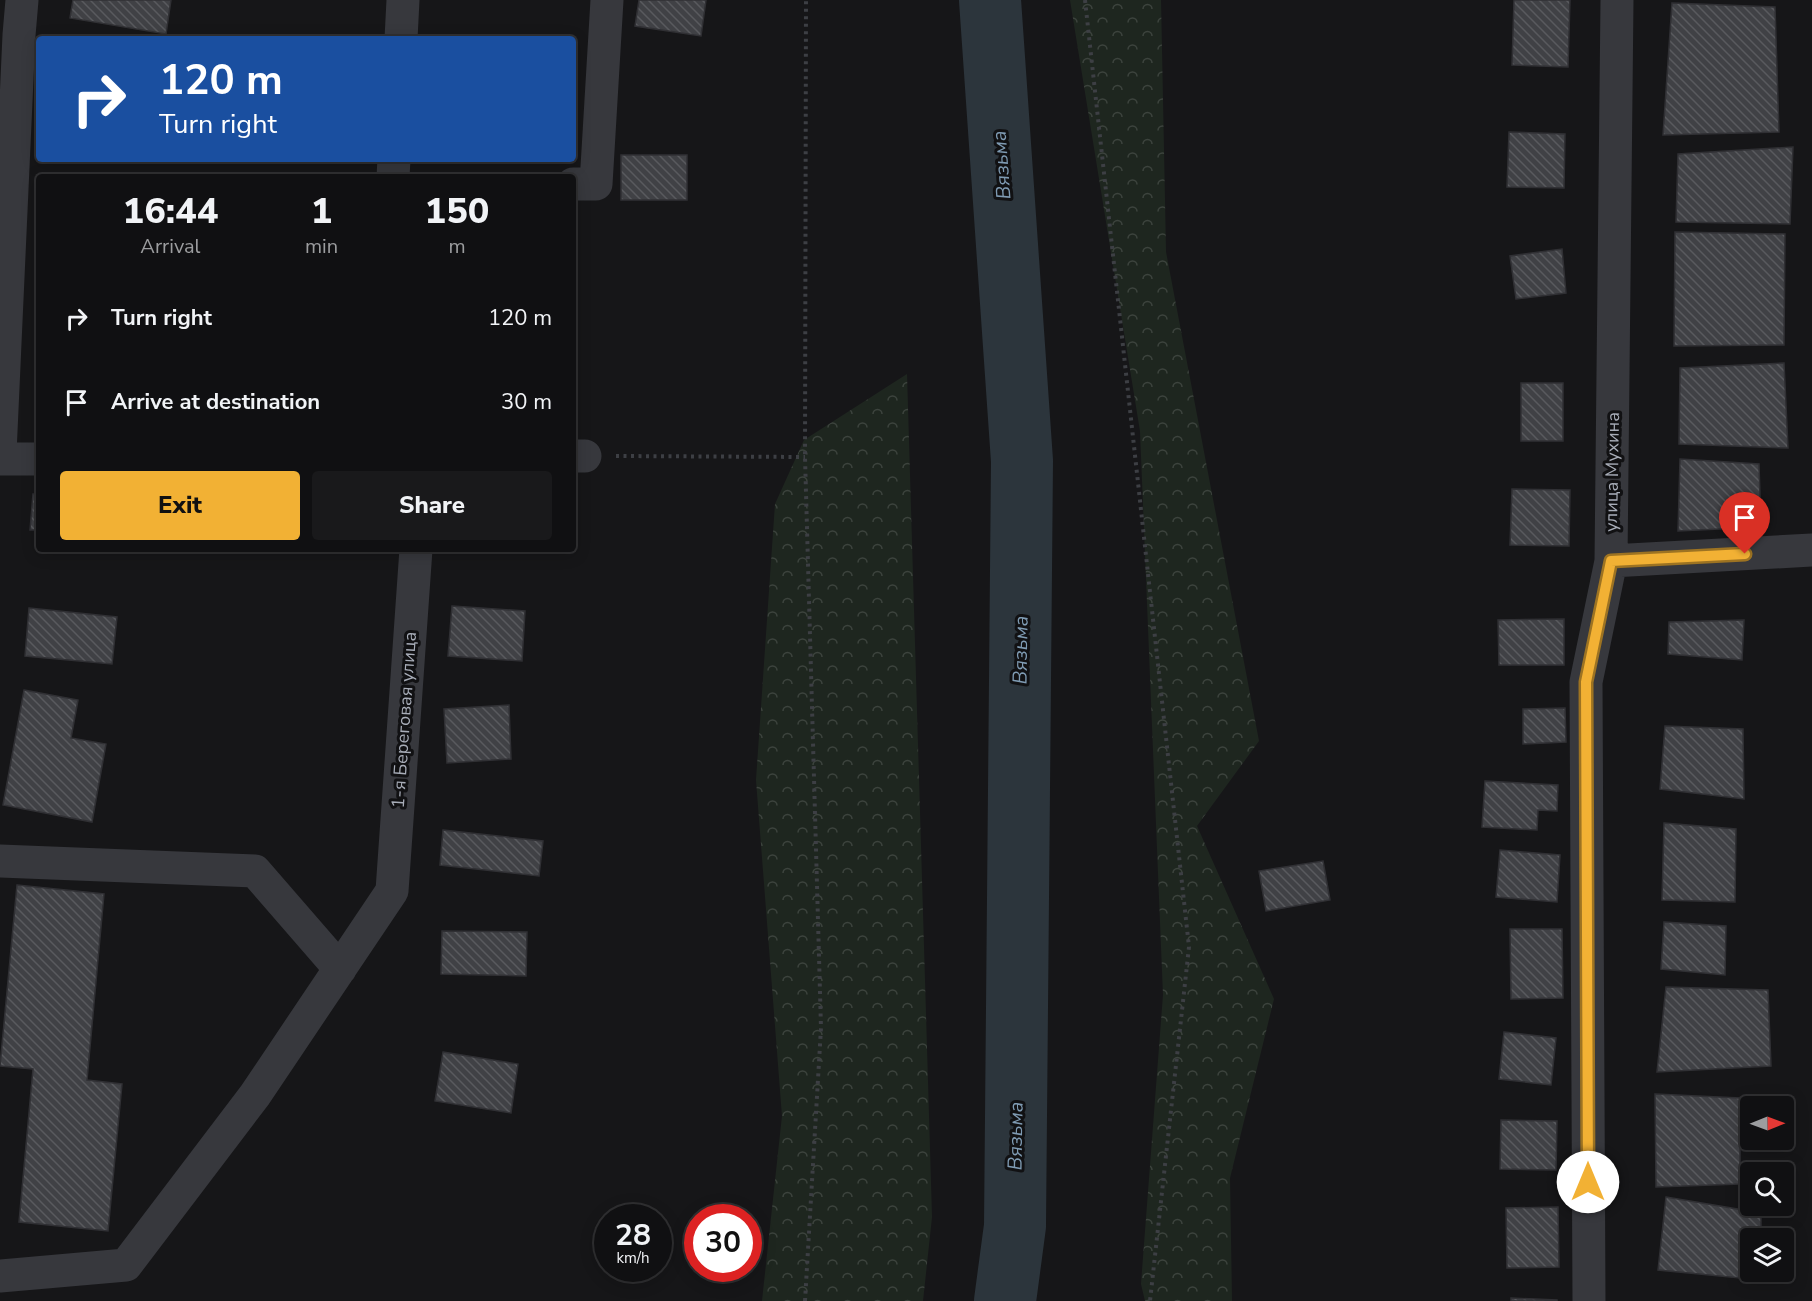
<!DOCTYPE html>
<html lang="en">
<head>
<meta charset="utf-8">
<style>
	:root { --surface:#101012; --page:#19191b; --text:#f1f3f6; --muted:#9c9d9f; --line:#303032; --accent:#f2b134 }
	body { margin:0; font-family:"Nunito Sans",sans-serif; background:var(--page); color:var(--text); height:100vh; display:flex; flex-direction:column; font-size:22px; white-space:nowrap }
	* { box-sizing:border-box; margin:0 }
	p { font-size:20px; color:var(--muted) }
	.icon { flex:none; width:33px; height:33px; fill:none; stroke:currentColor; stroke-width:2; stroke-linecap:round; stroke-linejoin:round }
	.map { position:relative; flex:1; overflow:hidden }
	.details { position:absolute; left:36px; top:174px; width:540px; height:378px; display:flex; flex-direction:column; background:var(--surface); border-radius:6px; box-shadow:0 3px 15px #0003,0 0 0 2px var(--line) }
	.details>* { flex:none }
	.guide { position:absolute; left:36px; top:36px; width:540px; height:126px; border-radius:6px; box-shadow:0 3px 15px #0003,0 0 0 2px var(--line); background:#1a4fa0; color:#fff; overflow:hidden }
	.needle { width:39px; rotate:89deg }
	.controls { position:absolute; left:1740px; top:1096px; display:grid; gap:12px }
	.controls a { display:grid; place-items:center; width:54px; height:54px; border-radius:6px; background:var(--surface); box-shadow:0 3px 15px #0003,0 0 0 2px var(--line); font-size:30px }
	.speed { position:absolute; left:594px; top:1204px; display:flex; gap:12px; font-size:30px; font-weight:700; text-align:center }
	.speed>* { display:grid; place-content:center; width:78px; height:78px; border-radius:50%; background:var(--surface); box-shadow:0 3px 15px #0003,0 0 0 2px var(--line); line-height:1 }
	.speed small { font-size:15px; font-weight:400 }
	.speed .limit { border:9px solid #d22; background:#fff; color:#111 }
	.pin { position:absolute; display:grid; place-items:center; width:51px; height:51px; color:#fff; margin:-62px -26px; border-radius:50% 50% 50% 0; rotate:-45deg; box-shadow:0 0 6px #0007 }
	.pin .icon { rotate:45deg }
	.me { position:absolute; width:66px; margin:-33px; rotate:0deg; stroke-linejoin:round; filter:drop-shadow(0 0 4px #0008) }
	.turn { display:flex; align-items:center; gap:21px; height:126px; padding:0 24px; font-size:27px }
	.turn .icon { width:78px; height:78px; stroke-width:2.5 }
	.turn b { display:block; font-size:42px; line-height:51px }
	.eta { display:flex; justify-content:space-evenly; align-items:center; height:102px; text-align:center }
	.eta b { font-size:36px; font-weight:800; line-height:42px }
	.button { display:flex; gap:12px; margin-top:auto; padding:12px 24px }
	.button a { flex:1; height:69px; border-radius:6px; background:var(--accent); color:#111; font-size:24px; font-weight:800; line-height:69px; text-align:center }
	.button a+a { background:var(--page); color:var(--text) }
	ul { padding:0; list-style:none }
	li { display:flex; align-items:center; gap:18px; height:84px; padding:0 24px }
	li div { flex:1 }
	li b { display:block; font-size:22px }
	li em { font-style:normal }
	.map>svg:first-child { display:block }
	.forest { fill:url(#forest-crowns) }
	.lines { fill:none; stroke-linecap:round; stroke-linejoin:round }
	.river { stroke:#2c353c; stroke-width:62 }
	.building { fill:url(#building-back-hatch); stroke:#303034; stroke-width:1.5 }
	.path { stroke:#3d3f44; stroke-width:4; stroke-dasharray:3 4.5; stroke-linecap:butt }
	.minor { stroke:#37383d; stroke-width:33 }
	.route-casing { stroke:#9d7322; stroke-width:15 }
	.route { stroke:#f2b134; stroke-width:10 }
	.labels { text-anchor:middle; stroke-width:6; stroke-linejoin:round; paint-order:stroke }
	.street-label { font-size:18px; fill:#a8adb8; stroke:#111113 }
	.water-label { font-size:20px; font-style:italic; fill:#7f9bb3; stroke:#111113 }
</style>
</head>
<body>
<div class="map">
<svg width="1812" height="1301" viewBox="0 0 1812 1301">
	<defs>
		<pattern id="forest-crowns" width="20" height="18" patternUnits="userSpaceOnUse" patternTransform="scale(1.5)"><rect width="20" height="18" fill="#1e261f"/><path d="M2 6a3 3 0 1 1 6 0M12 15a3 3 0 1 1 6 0" fill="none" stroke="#3c433d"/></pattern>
		<pattern id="building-back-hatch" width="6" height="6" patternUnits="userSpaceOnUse" patternTransform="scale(1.5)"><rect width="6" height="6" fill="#404145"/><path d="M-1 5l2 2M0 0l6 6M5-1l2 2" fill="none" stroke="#595a5e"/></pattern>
	</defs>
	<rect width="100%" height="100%" fill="#161618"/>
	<path class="forest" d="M1070,0H1161L1166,252L1259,741L1197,826L1274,999L1230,1178L1232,1301H1145L1141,1284L1163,995L1140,431Z
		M907,374L932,1217L923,1301H762L782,1116L756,780L775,504L804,440Z"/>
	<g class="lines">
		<path class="river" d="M990,0L1022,461L1015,1226L1005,1301"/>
	</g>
	<path class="building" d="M73,0H171L166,34L70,18Z
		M639,0H706L701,36L635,26Z
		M1514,0H1570L1568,67L1512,65Z
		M1672,3L1775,7L1779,132L1663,135Z
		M1509,132L1565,134L1564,188L1507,187Z
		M1793,147L1790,224L1676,222L1678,154Z
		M621,155H687V200H621Z
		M1675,232L1785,234L1784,345L1674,346Z
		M1562,249L1566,293L1516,299L1510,256Z
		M1784,363L1788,448L1679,444L1680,368Z
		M1521,383H1563V441H1521Z
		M1680,459L1759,464L1761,527L1678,531Z
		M1512,489L1570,490L1569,546L1510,545Z
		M33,494L39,495V530H30Z
		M452,606L525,611L522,661L448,656Z
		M29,608L117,617L112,664L25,656Z
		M1564,619V665H1499L1498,620Z
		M1744,620L1742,660L1668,654L1669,622Z
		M24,690L78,700L71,738L106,744L92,822L3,805Z
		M509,705L511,759L447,763L444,709Z
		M1565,708L1566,742L1523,744V709Z
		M1665,726L1743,729L1744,799L1660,789Z
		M1485,781L1558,785L1557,811L1538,810L1537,830L1482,827Z
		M1664,823L1736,829L1735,902L1662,900Z
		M443,830L543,841L539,876L440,865Z
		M1500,850L1560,855L1557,902L1496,897Z
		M1323,861L1330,900L1266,911L1259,871Z
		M17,885L104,894L87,1080L122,1084L108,1231L19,1222L33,1069L0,1066Z
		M1664,922L1726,926L1725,975L1661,969Z
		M1510,929H1562L1563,998L1511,999Z
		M442,931L527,932L526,976L441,974Z
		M1666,987L1768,990L1771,1066L1657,1072Z
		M1504,1032L1556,1038L1551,1085L1499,1079Z
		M443,1052L518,1064L511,1113L435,1101Z
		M1655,1094L1740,1098V1184L1656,1187Z
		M1501,1120L1557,1121L1556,1170L1500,1169Z
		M1666,1197L1761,1213V1239H1750V1272H1761V1280L1658,1270Z
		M1558,1207L1559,1267L1507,1268L1506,1208Z
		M1511,1298L1557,1300V1301H1511Z"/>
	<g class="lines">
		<path class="path" d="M1085,0L1189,947L1150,1301
			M616,456L805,457
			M805,1301L821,1028L805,457L806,0"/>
		<path class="minor" d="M401,39L403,0
			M393,177L394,159
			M573,184H596L607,0
			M0,453L19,35L22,0
			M573,456H585
			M0,459H39
			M1611,561L1812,550
			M0,861L255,871L340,969
			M0,1276L126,1265L255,1095L392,891L416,549
			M1589,1301L1586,682L1611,561L1617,0"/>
	</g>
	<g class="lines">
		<g class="route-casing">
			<path id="route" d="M1588,1182L1586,682L1611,561L1745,554"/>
		</g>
		<use href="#route" class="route"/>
	</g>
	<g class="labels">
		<g class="street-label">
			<text transform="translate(1612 472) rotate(-89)" y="6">улица Мухина</text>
			<text transform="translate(404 720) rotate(-86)" y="6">1-я Береговая улица</text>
		</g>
		<g class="water-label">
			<text transform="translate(1001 165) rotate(-94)" y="7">Вязьма</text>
			<text transform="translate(1020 650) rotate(-89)" y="7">Вязьма</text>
			<text transform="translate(1015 1136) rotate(-89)" y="7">Вязьма</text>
		</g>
	</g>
</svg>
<div class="controls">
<a><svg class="needle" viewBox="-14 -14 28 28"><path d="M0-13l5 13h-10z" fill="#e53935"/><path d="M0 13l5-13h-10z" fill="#9c9d9f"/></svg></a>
<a><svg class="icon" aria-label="search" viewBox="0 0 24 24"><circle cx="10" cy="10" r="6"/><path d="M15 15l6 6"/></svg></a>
<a><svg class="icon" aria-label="layers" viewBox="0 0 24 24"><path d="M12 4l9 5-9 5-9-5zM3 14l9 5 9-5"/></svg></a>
</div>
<div class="speed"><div>28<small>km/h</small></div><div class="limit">30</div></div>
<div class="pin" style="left:1745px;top:554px;background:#d93025"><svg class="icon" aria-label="arrive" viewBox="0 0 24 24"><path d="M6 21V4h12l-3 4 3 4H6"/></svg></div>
<svg class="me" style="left:1588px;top:1182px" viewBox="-20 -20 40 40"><circle r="19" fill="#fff"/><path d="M0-13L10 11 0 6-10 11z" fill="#f2b134"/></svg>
<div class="guide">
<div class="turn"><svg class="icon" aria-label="right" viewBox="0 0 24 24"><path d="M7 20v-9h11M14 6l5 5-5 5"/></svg><div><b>120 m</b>Turn right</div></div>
</div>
<section class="details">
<div class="eta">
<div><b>16:44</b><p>Arrival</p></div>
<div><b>1</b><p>min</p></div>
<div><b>150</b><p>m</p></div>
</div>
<ul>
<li><svg class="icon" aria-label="right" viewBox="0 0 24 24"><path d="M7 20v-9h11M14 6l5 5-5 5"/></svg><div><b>Turn right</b></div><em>120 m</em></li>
<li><svg class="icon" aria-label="arrive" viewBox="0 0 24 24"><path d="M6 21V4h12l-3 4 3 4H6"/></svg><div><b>Arrive at destination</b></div><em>30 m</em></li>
</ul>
<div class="button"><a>Exit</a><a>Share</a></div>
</section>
</div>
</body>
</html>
